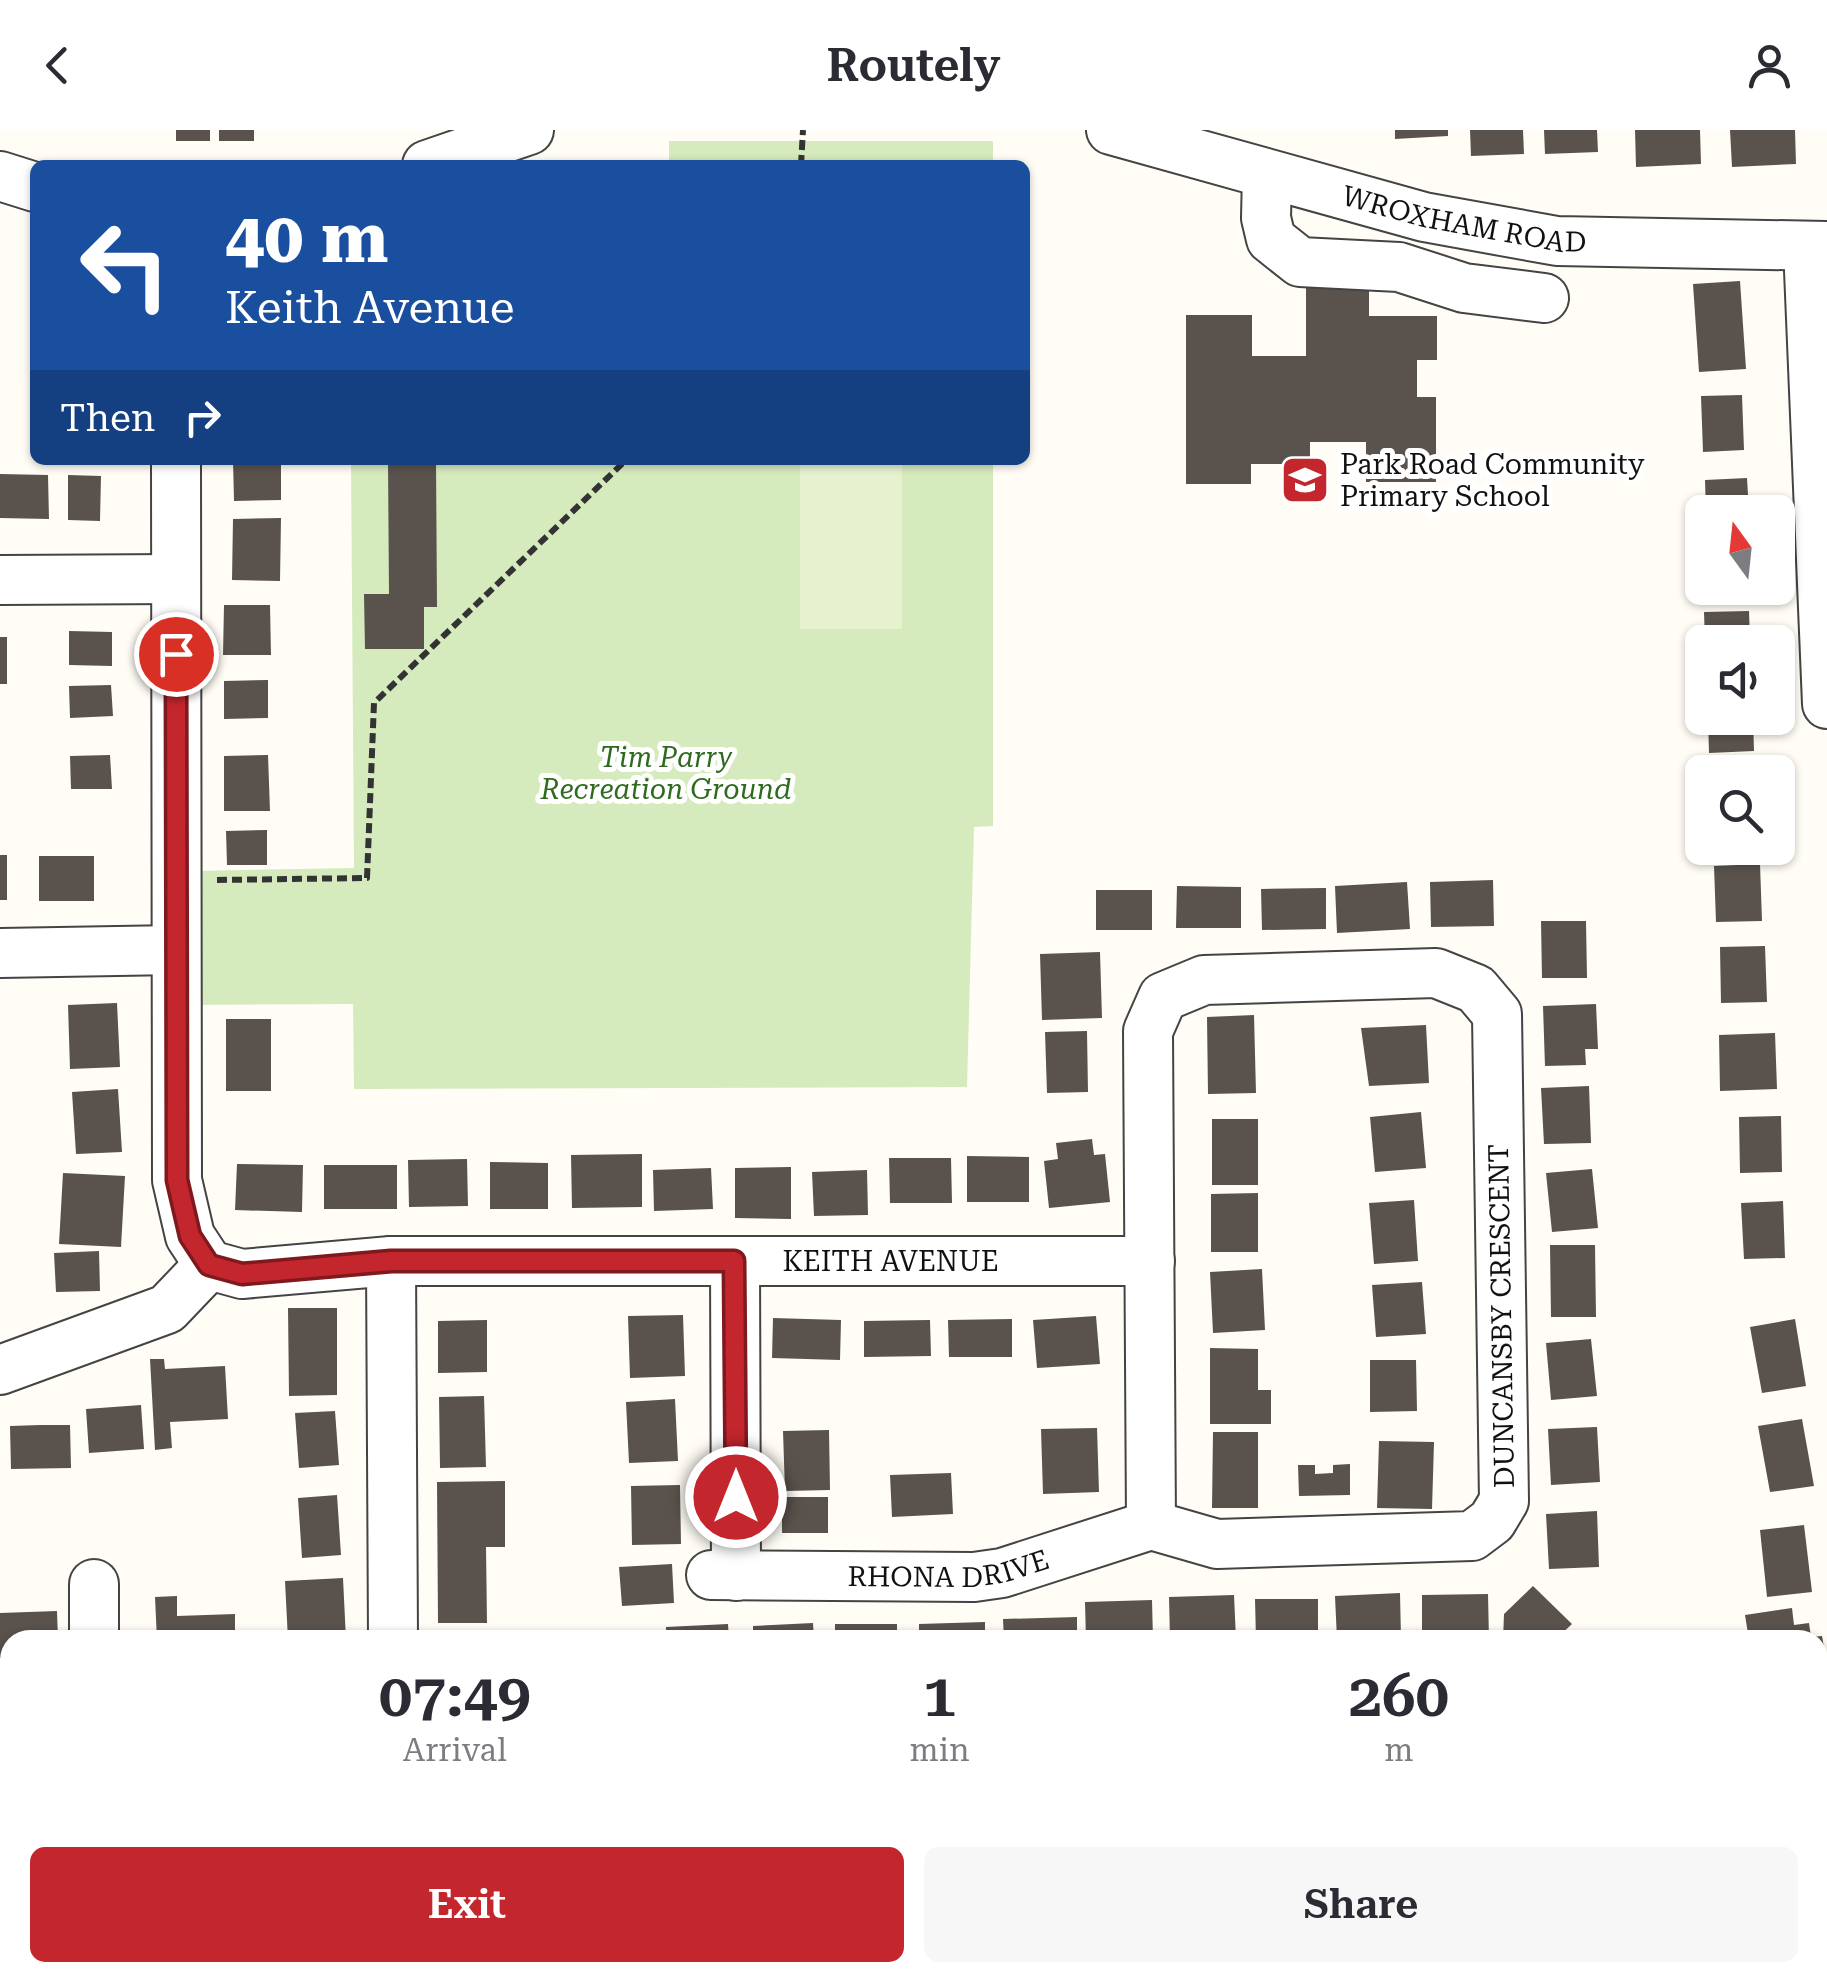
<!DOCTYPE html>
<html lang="en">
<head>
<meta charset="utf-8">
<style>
	:root { --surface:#fff; --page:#f7f7f7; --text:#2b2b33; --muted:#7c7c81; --accent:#c4262e }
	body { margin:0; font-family:"Roboto Serif",serif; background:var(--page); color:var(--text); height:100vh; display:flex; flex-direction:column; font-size:38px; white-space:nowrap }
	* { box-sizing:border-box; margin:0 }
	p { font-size:32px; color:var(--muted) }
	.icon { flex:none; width:55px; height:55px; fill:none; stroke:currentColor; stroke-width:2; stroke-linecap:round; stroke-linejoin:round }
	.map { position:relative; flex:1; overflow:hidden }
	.drawer { position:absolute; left:0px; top:1500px; width:1828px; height:352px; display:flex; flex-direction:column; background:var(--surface); border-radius:30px 30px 0 0; box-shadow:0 2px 8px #0004 }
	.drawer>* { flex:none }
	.top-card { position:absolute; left:30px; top:30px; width:1000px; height:305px; border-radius:15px; box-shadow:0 2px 8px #0004; background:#1a4fa0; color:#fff; overflow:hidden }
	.needle { width:65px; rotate:345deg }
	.fabs { position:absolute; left:1685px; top:365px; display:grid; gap:20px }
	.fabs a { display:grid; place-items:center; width:110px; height:110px; border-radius:15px; background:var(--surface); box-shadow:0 2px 8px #0004; font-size:50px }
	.pin { position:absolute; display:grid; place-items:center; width:85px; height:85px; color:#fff; margin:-42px; border:5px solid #fff; border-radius:50%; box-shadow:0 2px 10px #0007 }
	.me { position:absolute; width:110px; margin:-55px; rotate:0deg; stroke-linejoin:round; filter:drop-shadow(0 0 8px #0008) }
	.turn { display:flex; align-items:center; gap:35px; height:210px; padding:0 30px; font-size:45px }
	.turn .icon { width:130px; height:130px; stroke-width:2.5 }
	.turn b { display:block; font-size:70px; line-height:85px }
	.then { display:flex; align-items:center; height:95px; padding:0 30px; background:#0003; gap:20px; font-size:38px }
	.eta { display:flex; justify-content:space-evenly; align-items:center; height:170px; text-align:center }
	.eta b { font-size:60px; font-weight:600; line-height:70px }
	.cta { display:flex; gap:20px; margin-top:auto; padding:20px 30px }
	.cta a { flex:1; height:115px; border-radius:15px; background:var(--accent); color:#fff; font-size:40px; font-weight:600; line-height:115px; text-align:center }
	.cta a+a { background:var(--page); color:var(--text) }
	header { display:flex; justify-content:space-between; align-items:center; height:130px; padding:0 30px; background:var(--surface); font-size:45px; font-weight:600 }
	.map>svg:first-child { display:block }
	.green { fill:#d5ebbd }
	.pitch { fill:#e6f2cf }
	.building { fill:#5a524d }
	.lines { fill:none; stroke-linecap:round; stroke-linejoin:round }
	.minor-casing { stroke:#444; stroke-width:52 }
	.highway-casing { stroke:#222; stroke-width:60 }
	.path { stroke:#333; stroke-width:6; stroke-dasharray:10 5; stroke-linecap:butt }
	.minor { stroke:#fff; stroke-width:48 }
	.highway { stroke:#f5a25d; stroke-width:55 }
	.route-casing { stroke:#7f191e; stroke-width:25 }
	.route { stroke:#c4262e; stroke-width:18 }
	.labels { text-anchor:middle; stroke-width:10; stroke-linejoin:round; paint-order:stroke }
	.street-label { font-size:28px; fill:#111; stroke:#fff }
	.poi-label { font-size:28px; fill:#111; stroke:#fff; text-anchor:start }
	.park-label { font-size:28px; font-style:italic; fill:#2f6b1f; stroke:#fff }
</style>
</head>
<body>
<header><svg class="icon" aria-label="back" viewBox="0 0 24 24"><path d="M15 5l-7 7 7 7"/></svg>Routely<svg class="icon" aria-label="person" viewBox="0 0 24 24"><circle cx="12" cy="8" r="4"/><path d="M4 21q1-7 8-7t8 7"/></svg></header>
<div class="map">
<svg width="1827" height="1852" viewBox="0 0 1827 1852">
	<rect width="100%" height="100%" fill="#fffdf5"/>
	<path class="green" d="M669,11H993V35H669Z
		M351,330H993V696L974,697L967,957L354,959L353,874L191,875L193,741L354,738Z"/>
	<path class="pitch" d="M800,330H902V499H800Z"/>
	<path class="building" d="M176,0H210V11H176Z
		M219,0H254V11H219Z
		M1395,0H1448V6L1395,9Z
		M1470,0H1523L1524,24L1471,26Z
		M1544,0H1597L1598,22L1545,24Z
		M1635,0H1700L1701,34L1636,37Z
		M1730,0H1795L1796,34L1732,37Z
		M1328,145V159H1369V186H1437V230H1417V267H1436V352H1366V312H1310V334H1251V354H1186V185H1252V226H1306V146Z
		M1740,151L1746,239L1699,242L1693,154Z
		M1742,265L1744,320L1703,322L1701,266Z
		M233,330H281V370L234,371Z
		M388,330H436L437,477H424V519H365L364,464H389Z
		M0,344L48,345L49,389L0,388Z
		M68,345L101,346L100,391L68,390Z
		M1747,348L1749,382H1706L1705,350Z
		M281,388L280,451L232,450L233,389Z
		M224,475H270L271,525H223Z
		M1749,481L1750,512H1705L1704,482Z
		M69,501L112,502V536L69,535Z
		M0,507H7V554H0Z
		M268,550V588L224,589V551Z
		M111,555L113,586L70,588L69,556Z
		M1708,588H1753L1754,621L1709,623Z
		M110,625L112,659H71L70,626Z
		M268,625L270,681H224V626Z
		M267,700V735H227L226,701Z
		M0,725H7V770H0Z
		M39,726H94V771H39Z
		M1760,734L1762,791L1716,792L1714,736Z
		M1493,750L1494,796L1431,797L1430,752Z
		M1407,752L1410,799L1337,803L1335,756Z
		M1177,756L1241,757V798H1176Z
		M1326,758V799L1262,800L1261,759Z
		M1096,760H1152V800H1096Z
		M1541,791H1586L1587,848H1542Z
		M1765,816L1767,872L1721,873L1720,817Z
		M1100,822L1102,888L1042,890L1040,824Z
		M117,873L120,937L70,939L68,875Z
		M1596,874L1598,919H1585L1586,935L1545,936L1543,876Z
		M1254,885L1256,963L1208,964L1207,887Z
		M226,889H271V961H226Z
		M1426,895L1429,953L1369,956L1361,898Z
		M1087,901L1088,962L1047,963L1045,902Z
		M1775,903L1777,959L1720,961L1719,905Z
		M1589,956L1591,1013L1544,1014L1541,958Z
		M118,959L122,1022L76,1024L72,962Z
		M1421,982L1426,1038L1375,1042L1370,987Z
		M1781,986L1782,1042L1740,1043L1739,987Z
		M1212,989H1258V1055H1212Z
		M1092,1009L1094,1025L1105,1024L1110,1072L1049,1078L1044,1031L1058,1029L1056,1013Z
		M642,1024V1077L572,1078L571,1025Z
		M967,1026L1029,1027V1072H967Z
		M889,1028H951L952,1073H890Z
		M467,1029L468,1076L409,1077L408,1030Z
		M490,1032L548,1033V1079H490Z
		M237,1034L303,1035L302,1082L235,1080Z
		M324,1035H397V1079H324Z
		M791,1037V1089L735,1088V1038Z
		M711,1038L713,1079L654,1081L653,1040Z
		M1592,1039L1598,1098L1552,1102L1546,1043Z
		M867,1040L868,1085L814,1086L812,1042Z
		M63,1043L125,1046L121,1117L59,1114Z
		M1258,1063V1122H1211V1064Z
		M1414,1070L1418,1131L1374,1134L1369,1073Z
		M1783,1071L1785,1128L1744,1129L1741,1073Z
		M1550,1115H1595L1596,1187H1551Z
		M99,1121L100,1161L56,1162L54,1123Z
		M1262,1139L1265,1200L1213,1203L1210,1142Z
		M1422,1152L1426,1204L1376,1207L1372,1155Z
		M288,1178H337V1265L289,1266Z
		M683,1185L685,1246L630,1248L628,1186Z
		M1096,1186L1100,1234L1037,1238L1033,1190Z
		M773,1188L841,1190L840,1230L772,1228Z
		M1012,1189V1227H949L948,1190Z
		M1795,1189L1806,1256L1762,1263L1750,1197Z
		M487,1190V1242L438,1243V1191Z
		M930,1190L931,1226L864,1227V1191Z
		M1591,1209L1597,1266L1551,1270L1546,1213Z
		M1210,1218L1258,1219V1260H1271V1294H1210Z
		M150,1229H164L165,1239L225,1236L228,1289L170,1292L172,1318L155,1320Z
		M1370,1230H1416L1417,1281L1370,1282Z
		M484,1266L486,1337L440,1338L439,1267Z
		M675,1269L678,1331L629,1333L626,1272Z
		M141,1275L144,1319L89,1323L86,1279Z
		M335,1281L339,1335L299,1338L295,1283Z
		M1802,1289L1814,1356L1770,1362L1758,1296Z
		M40,1295H70L71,1338L11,1339L10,1296Z
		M1597,1297L1600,1352L1551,1355L1548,1299Z
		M1097,1298L1099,1362L1043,1364L1041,1299Z
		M829,1300L830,1360L785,1361L783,1301Z
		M1213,1302H1258V1378H1212Z
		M1379,1311L1434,1312L1432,1379L1377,1378Z
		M1350,1334V1365L1299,1366L1298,1335H1315V1344L1333,1343V1335Z
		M951,1343L953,1384L892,1387L890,1345Z
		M505,1351V1417H486L487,1493H438L437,1352Z
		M680,1355L681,1414L632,1415L631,1356Z
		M337,1365L341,1425L302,1428L298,1368Z
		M782,1367H828V1403H782Z
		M1597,1381L1599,1437L1549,1439L1546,1384Z
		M1804,1395L1812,1462L1767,1467L1760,1400Z
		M672,1434L674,1473L622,1476L619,1437Z
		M343,1448L346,1510H288L285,1451Z
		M1533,1456L1572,1494L1555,1510H1503L1504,1484Z
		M1400,1463L1401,1508L1337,1510L1335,1466Z
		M1488,1464L1489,1510H1422V1465Z
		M1234,1465L1236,1510H1170L1169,1467Z
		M177,1466V1486L235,1484V1510H157L155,1467Z
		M1255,1469H1318V1510H1256Z
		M1152,1470L1153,1510H1086L1085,1472Z
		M1792,1478L1794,1495L1809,1493L1811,1507L1822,1506L1826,1529L1818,1530V1510H1749L1745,1485Z
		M57,1481L58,1510H10V1527L0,1528V1483Z
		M1077,1487V1510H1004L1003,1489Z
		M985,1492V1510H919V1494Z
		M813,1493L814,1510H753V1496Z
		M728,1494L729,1510H666V1497Z
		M835,1494H897V1510H835Z
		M10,1763V1833L0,1834V1764Z
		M207,1842H286L287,1852H208Z
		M1223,1842H1283L1281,1852H1246L1222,1847Z
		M1392,1842H1445L1446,1852H1393Z"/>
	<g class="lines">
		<g class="minor-casing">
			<g id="minor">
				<path id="s1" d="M1111,0L1424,87L1557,111L1827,116"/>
				<path d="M427,35L529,0"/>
				<path d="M1267,44L1266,88L1271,109L1300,132L1399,137L1464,158L1544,168"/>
				<path d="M0,46L35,57"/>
				<path d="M1808,116L1827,574"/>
				<path d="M176,330L177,1050L190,1106L209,1135"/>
				<path d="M0,450L176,449"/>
				<path d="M0,823L176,820"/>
				<path d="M1436,843L1476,859L1497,884L1504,1371L1492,1391L1472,1406L1217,1414L1151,1395L1148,901L1163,867L1204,850Z"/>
				<path d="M391,1131L393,1510"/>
				<path d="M735,1131L736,1446"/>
				<path id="s2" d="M0,1240L167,1179L209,1135L242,1144L391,1131H1150"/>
				<path id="s3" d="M711,1445L974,1447L1002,1443L1151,1395"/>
				<path d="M94,1510V1454"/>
				<path d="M530,1842L533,1852"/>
				<path d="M1500,1842L1501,1852"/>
				<path d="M875,1852L877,1842"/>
				<path d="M1175,1852L1176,1842"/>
			</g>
		</g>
		<g class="highway-casing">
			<path id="highway" d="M0,1639H10
				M1818,1648H1827"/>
		</g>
		<path class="path" d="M801,35L803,0
			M217,750L367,748L374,573L626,330"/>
		<use href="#minor" class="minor"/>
		<use href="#highway" class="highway"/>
	</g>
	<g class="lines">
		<g class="route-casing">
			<path id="route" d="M176,524L177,1050L190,1106L209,1135L242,1144L391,1131H734L736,1367"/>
		</g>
		<use href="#route" class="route"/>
	</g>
	<defs>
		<g id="school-square" transform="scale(2.5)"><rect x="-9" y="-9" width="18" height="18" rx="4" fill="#c4262e" stroke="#fff"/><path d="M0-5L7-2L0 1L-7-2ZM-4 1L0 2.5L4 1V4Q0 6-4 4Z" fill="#fff"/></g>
	</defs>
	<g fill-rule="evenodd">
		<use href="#school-square" x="1305" y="350"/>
	</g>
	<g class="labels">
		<g class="street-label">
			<text dy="10" stroke="none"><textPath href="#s1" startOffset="365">WROXHAM ROAD</textPath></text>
			<text dy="10" stroke="none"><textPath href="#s2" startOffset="922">KEITH AVENUE</textPath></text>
			<text transform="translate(1501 1186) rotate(-91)" y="10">DUNCANSBY CRESCENT</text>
			<text dy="10" stroke="none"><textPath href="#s3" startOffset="238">RHONA DRIVE</textPath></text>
		</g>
		<g class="poi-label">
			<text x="1340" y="344">Park Road Community<tspan x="1340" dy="32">Primary School</tspan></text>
		</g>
		<g class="park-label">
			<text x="666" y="637">Tim Parry<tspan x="666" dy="32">Recreation Ground</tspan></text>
		</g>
	</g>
</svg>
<div class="fabs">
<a><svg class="needle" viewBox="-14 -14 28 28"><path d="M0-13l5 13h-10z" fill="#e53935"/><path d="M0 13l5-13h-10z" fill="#7c7c81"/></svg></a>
<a><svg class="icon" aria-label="sound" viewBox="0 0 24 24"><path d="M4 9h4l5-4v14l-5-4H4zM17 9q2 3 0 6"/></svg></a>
<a><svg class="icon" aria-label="search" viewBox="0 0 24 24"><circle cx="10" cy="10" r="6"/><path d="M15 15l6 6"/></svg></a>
</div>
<div class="pin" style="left:176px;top:524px;background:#d93025"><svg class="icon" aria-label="arrive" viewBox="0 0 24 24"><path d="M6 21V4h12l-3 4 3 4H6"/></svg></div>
<svg class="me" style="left:736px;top:1367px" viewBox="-20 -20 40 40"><circle r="17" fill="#c4262e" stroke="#fff" stroke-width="3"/><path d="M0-11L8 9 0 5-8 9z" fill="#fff"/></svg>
<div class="top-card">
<div class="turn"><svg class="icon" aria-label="left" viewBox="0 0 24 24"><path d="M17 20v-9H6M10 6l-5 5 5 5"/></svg><div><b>40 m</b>Keith Avenue</div></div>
<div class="then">Then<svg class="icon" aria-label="right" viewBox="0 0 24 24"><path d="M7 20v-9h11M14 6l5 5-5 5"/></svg></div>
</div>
<section class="drawer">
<div class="eta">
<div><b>07:49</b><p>Arrival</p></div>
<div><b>1</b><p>min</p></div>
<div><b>260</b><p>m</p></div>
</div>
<div class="cta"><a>Exit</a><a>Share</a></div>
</section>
</div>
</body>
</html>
